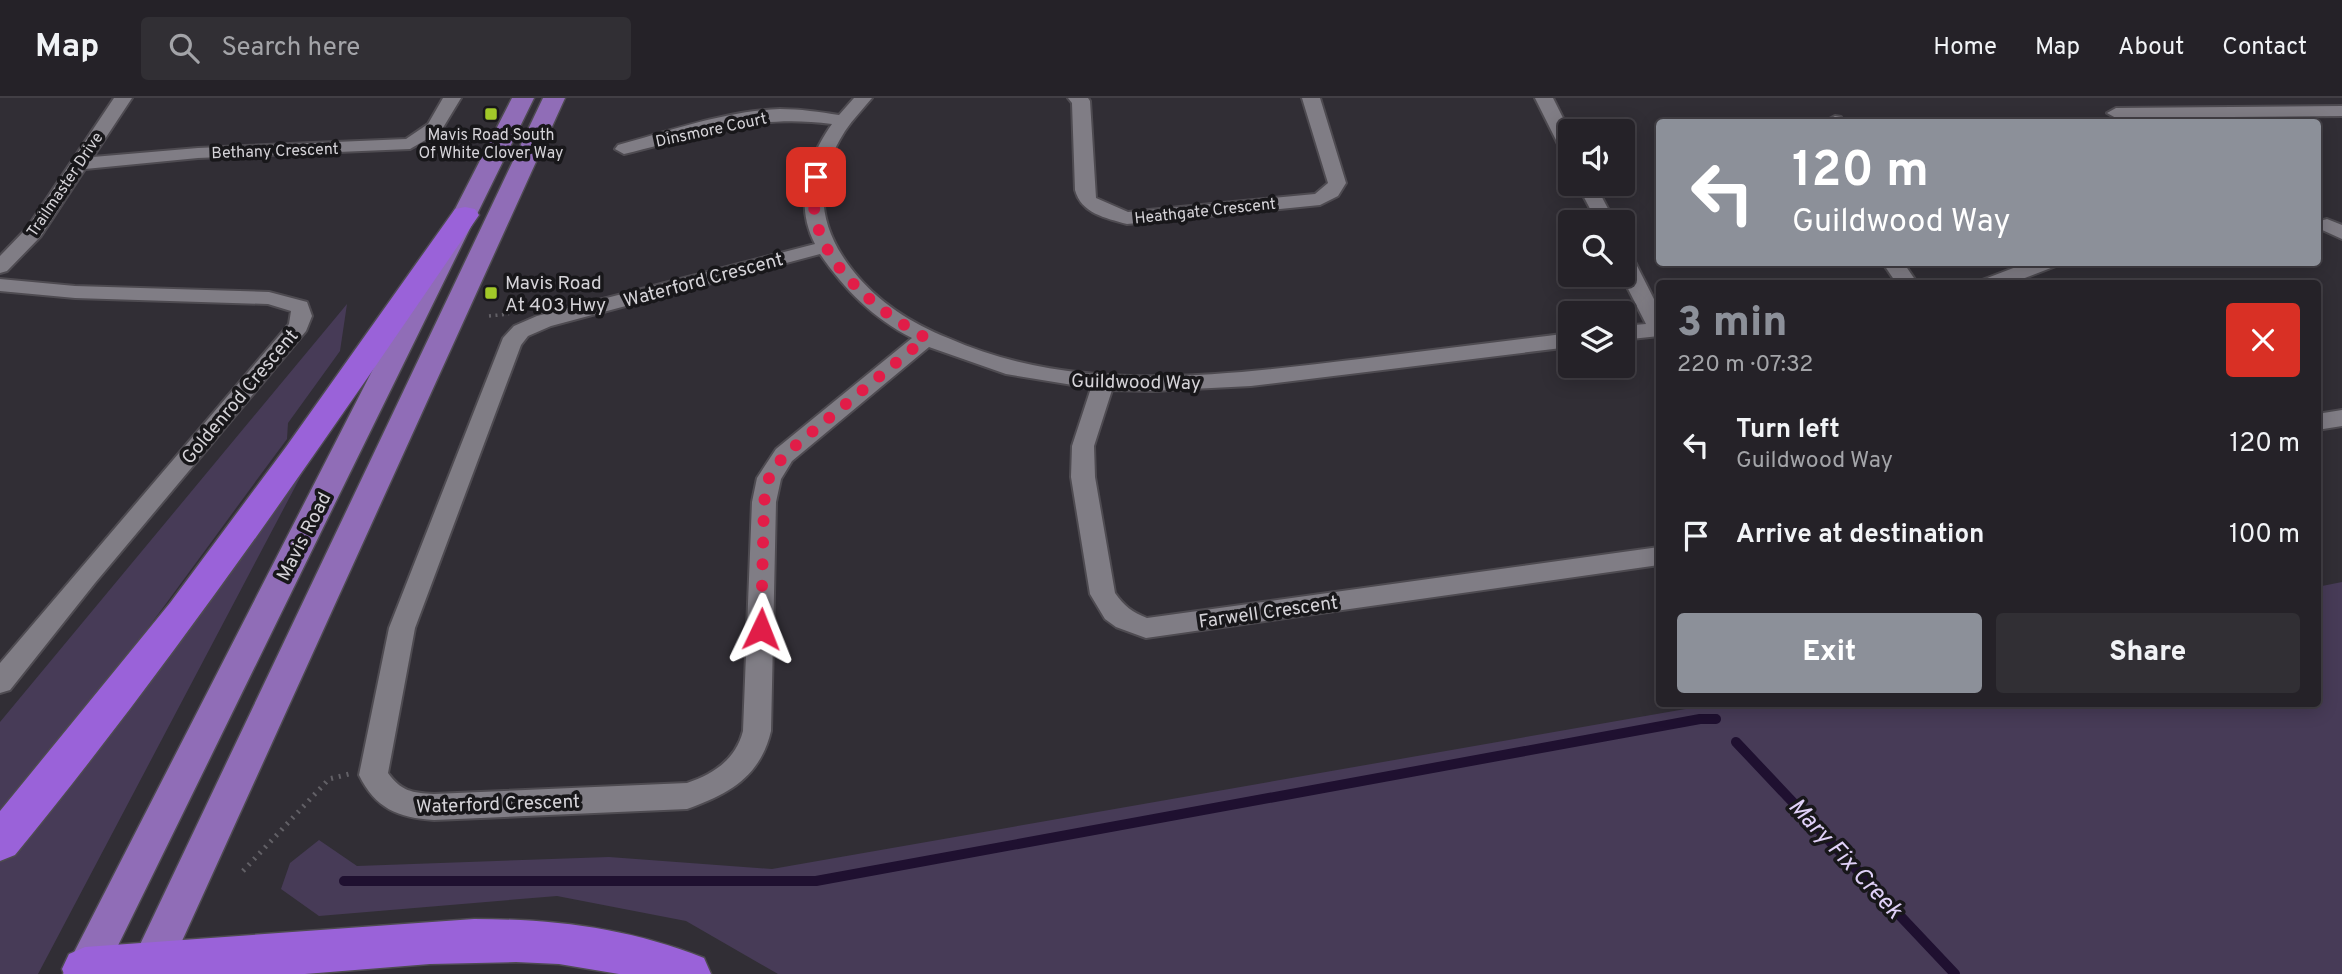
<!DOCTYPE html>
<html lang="en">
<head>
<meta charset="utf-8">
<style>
	:root { --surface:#252228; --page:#312f34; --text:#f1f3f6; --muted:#a3a4a8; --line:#423f45; --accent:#8c9099 }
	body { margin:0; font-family:Overpass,sans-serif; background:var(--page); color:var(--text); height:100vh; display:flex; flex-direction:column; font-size:26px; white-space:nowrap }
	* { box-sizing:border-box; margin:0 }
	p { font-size:23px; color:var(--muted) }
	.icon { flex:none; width:38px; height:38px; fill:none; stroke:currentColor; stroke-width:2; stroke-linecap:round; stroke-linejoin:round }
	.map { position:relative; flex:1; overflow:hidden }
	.details { position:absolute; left:1656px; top:182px; width:665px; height:427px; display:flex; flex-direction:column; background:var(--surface); border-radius:7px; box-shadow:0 4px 18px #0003,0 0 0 2px var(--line) }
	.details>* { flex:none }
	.guide { position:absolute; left:1656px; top:21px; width:665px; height:147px; border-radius:7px; box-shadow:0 4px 18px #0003,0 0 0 2px var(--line); background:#8c9099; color:#fff; overflow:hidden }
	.fabs { position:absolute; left:1558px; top:21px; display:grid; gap:14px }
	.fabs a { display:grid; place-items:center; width:77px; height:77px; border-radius:7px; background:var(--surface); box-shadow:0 4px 18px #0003,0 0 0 2px var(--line); font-size:35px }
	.pin { position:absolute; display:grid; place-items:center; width:60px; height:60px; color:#fff; margin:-30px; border-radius:14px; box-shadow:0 4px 10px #0006 }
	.me { position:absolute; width:77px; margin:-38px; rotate:2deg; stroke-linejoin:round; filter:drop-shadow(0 0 5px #0008) }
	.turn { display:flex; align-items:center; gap:24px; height:147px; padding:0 21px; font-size:32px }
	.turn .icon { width:91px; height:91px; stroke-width:2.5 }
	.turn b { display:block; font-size:49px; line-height:60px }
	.round { display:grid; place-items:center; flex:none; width:74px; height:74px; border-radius:7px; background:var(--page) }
	.summary { display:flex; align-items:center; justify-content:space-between; height:119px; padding:0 21px }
	h1 { font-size:42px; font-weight:800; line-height:52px; color:var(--accent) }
	.cta { display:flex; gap:14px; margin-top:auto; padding:14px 21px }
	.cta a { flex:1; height:80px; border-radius:7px; background:var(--accent); color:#fff; font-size:28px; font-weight:800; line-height:80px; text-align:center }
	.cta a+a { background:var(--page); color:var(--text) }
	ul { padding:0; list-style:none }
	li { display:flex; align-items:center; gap:21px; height:91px; padding:0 21px }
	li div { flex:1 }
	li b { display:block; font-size:26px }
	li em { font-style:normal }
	header { display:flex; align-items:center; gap:42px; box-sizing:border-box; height:98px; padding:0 35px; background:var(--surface); border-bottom:2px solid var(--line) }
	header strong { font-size:33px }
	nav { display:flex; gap:38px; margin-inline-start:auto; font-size:24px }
	.search { width:490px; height:63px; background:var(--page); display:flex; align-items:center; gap:18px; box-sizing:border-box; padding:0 24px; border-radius:7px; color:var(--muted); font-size:26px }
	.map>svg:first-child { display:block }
	.green { fill:#473b57 }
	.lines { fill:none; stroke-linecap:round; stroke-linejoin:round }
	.stream { stroke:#1f1030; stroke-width:10 }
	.minor-casing { stroke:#4e4b51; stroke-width:4 }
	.major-casing { stroke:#4e4b51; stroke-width:3 }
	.highway-casing { stroke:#4e4b51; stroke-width:3 }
	.path-far1 { stroke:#626066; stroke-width:3.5; stroke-dasharray:2 4.5; stroke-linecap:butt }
	.path { stroke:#626066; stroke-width:5; stroke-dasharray:2 6; stroke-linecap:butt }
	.minor { fill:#807d85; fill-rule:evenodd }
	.major { fill:#906db7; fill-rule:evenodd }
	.highway { fill:#9a62d9; fill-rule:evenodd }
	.route { stroke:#e11d48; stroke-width:12; stroke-dasharray:0 21.6 }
	.poi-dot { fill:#a2c929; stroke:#18171a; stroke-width:2.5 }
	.labels { text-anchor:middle; stroke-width:7; stroke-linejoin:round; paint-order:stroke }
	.far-street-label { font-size:16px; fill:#d5d3d8; stroke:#18171a }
	.far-poi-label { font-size:16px; fill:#d5d3d8; stroke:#18171a }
	.street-label { font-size:19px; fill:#d5d3d8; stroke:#18171a }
	.poi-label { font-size:19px; fill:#d5d3d8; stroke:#18171a; text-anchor:start }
	.near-water-label { font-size:24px; font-style:italic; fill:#e0d1f8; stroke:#18171a }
</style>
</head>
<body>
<header>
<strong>Map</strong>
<div class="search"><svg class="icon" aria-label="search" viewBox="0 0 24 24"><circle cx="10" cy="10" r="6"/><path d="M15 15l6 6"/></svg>Search here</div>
<nav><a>Home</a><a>Map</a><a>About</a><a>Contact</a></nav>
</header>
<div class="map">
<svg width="2342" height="876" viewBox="0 0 2342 876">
	<rect width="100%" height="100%" fill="#312e35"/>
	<path class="green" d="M347,206L340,253L288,325L287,341C193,467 103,598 0,716V624Z
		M291,374H303L38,876H0V764L22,739Z
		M2342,484V876H778L686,823L557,798L319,818L281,791L290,765L319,742L357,768L609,759L772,771L1714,606H2317V489Z"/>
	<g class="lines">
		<path class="stream" d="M1736,644L1955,876
			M344,783H816L1700,621H1716"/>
		<g class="minor-casing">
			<path id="minor" d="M114,0H132L93,59L198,50L406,41L428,26L443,0H461L441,33L410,51L198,60L85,71L41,138L7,173L0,175V158L27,130Z
				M854,0H872C863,11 853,21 845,33C813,83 817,128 854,174C879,205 911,225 948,240C1079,298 1222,277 1360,261C1430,252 1500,244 1570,235V249L1251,288L1152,293L1112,292L1094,348L1095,379L1115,495C1124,508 1132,514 1147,520L1659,449V467L1146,540L1116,529L1105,521L1090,496L1071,379L1072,348L1091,290L1006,276L929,249L792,363L781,381L776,404L771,633C760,679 729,696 687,711L434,722C398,720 375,710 359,677L389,530L503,240L514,228L537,218L815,146C794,106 807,61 832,26C753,15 699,38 624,56L615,51L618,47C670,33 725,13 780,11C800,11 820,14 839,17ZM820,156C845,192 873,220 912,240L776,351L757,380L752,404L743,633C736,661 714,676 687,685L434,696C412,695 401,693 388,675L415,530L521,247L528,238L551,228Z
				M1068,0H1088L1090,3L1096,100L1128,114L1315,96L1328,85L1302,0H1320L1346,85L1338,98L1320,107L1127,126C1105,120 1081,115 1075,92L1072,5Z
				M1535,0H1553L1570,34V57L1561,52Z
				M2342,8V18L2116,20L2107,15L2116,10Z
				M1835,18L1841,19L1843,24H1824Z
				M1577,86H1595L1615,124H1597Z
				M2327,121L2342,127V141L2320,131L2317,127L2320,123Z
				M1622,152L1632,158L1659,211V238L1622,242V228L1646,226L1621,177Z
				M1882,164H1903L1918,186H1897Z
				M2029,164H2059L2056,168L2009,186H1979L1982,182Z
				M0,181L75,188L269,194L307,204L312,218L306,233L95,485L10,592L0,595V565L289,226L291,213L268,206L75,200L0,193Z
				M2342,312V328L2317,332V316Z"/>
		</g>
		<g class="major-casing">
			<path id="major" d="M512,0H534L104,876H63Z
				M543,0H565L167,876H126Z"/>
		</g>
		<g class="highway-casing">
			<path id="highway" d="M465,109L475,111L479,117C330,335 182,553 15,757L0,763V713L170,505L286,349L455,111Z
				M474,821C555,821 628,830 704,860L711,876H619L559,866L516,864L430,866L305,876H64L62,871L69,856L85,849Z"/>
		</g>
		<path class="path-far1" d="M489,218L509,216"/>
		<path class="path" d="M243,773L329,681L349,676"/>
		<use href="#minor" class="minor"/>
		<use href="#major" class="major"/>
		<use href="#highway" class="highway"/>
	</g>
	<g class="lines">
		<path class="route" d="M761,531L764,404L769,380L784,357L926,240C869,208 800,152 816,79"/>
	</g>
	<g class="poi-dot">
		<rect x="484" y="9" width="14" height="14" rx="3.5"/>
		<rect x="484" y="188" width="14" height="14" rx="3.5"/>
	</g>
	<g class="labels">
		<g class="far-street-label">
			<text transform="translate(711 31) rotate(-12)" y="6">Dinsmore Court</text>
			<text transform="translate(275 52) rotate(-2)" y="6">Bethany Crescent</text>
			<text transform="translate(64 86) rotate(-56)" y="6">Trailmaster Drive</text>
			<text transform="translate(1205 112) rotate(-6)" y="6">Heathgate Crescent</text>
		</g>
		<g class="far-poi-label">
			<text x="491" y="42">Mavis Road South<tspan x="491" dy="18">Of White Clover Way</tspan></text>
		</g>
		<g class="street-label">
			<text transform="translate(703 181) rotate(-15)" y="7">Waterford Crescent</text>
			<text transform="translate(1136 283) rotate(1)" y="7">Guildwood Way</text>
			<text transform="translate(239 298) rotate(-50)" y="7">Goldenrod Crescent</text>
			<text transform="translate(303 438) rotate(-63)" y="7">Mavis Road</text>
			<text transform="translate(1268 513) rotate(-8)" y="7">Farwell Crescent</text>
			<text transform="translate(498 705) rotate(-2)" y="7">Waterford Crescent</text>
		</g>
		<g class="poi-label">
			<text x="505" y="191">Mavis Road<tspan x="505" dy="22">At 403 Hwy</tspan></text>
		</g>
		<g class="near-water-label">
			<text transform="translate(1846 760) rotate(47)" y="8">Mary Fix Creek</text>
		</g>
	</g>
</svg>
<div class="fabs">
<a><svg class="icon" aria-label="sound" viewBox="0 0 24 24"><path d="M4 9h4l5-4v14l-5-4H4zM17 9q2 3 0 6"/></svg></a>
<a><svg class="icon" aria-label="search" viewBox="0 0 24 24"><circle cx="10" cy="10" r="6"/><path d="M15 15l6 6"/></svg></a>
<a><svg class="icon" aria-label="layers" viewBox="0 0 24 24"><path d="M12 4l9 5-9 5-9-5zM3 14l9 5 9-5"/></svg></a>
</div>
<div class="pin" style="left:816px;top:79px;background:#d93025"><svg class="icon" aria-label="arrive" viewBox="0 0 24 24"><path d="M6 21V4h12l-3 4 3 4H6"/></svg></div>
<svg class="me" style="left:761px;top:531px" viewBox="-20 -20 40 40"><path d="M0-17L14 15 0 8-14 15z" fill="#e11d48" stroke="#fff" stroke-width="4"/></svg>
<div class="guide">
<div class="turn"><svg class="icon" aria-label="left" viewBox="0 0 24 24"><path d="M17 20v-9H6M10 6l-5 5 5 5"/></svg><div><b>120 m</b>Guildwood Way</div></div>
</div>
<section class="details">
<div class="summary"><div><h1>3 min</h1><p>220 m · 07:32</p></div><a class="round" style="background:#d93025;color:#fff"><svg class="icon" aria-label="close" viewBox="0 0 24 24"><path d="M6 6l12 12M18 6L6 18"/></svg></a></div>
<ul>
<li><svg class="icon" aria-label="left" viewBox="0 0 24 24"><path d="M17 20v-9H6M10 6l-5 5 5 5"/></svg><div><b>Turn left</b><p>Guildwood Way</p></div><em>120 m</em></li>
<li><svg class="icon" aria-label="arrive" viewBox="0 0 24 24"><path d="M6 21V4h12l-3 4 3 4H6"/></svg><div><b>Arrive at destination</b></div><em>100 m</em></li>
</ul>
<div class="cta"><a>Exit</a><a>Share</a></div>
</section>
</div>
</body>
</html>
